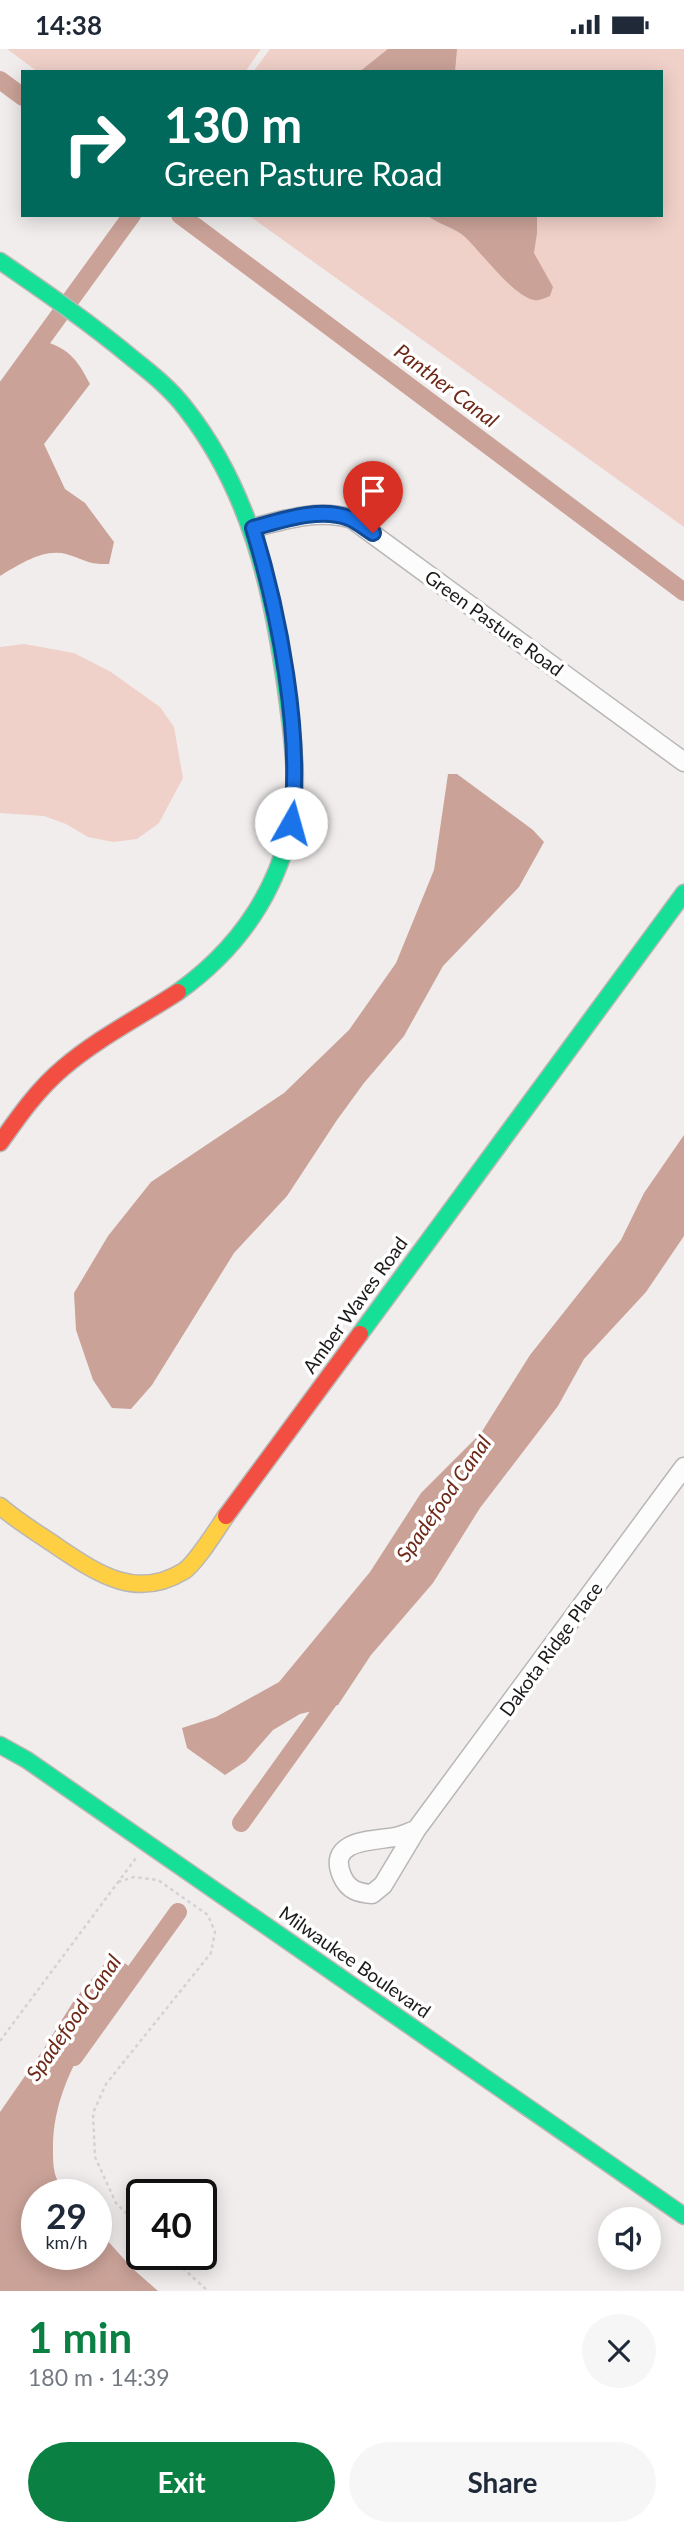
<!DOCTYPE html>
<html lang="en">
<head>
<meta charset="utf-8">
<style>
	:root { --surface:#fff; --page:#f6f6f7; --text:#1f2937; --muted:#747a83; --accent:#0b8043 }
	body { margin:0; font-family:Lato,sans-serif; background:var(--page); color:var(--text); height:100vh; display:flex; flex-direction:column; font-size:26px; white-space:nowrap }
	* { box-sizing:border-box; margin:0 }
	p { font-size:23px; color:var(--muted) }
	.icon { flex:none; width:38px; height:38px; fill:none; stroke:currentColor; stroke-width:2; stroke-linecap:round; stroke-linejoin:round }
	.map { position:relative; height:2242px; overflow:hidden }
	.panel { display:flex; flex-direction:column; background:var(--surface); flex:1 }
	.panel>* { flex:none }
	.banner { position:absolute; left:21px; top:21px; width:642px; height:147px; border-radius:0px; box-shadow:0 4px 18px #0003; background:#00695c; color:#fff; overflow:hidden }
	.buttons { position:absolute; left:598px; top:2158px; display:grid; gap:14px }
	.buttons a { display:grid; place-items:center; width:63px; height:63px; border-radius:50%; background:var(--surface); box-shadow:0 4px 18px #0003; font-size:35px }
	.speed { position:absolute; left:21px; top:2130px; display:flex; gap:14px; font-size:35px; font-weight:700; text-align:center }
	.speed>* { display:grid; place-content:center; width:91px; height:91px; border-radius:50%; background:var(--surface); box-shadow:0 4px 18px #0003; line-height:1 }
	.speed small { font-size:18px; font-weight:400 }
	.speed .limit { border:4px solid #111; border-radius:10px; background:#fff; color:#111 }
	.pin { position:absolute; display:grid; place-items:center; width:60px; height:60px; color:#fff; margin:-72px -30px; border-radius:50% 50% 50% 0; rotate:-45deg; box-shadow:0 0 7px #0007 }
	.pin .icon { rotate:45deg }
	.me { position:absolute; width:77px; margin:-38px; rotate:7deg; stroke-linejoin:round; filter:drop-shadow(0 0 5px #0008) }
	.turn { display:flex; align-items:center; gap:24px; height:147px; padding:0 28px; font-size:32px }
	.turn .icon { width:91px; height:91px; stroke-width:2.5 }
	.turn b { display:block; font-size:49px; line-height:60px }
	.round { display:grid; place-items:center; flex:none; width:74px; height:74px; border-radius:37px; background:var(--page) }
	.head { display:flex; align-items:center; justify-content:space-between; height:119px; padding:0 28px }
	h1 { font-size:42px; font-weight:700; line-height:52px; color:var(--accent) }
	.cta { display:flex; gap:14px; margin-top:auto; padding:14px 28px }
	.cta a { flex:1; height:80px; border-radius:42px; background:var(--accent); color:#fff; font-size:28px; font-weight:700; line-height:80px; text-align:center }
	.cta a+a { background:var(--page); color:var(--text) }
	.status { display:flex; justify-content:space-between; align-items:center; height:49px; padding:0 35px; background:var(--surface); direction:ltr }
	.status svg { height:19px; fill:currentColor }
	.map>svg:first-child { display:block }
	.green { fill:#f0d1c9 }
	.water { fill:#caa298 }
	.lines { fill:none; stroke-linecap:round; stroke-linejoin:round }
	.canal { stroke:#caa298; stroke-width:18 }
	.street-casing { stroke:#b9b7b6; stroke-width:21 }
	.fast-casing { stroke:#b9b7b6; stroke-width:19 }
	.slow-casing { stroke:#b9b7b6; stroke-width:19 }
	.jam-casing { stroke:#b9b7b6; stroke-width:19 }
	.path { stroke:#d3d3d3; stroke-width:2.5; stroke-dasharray:3.5 3.5; stroke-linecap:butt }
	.street { stroke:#fdfcfc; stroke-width:18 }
	.fast { stroke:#16e098; stroke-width:16 }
	.slow { stroke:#ffcf43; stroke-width:16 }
	.jam { stroke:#f24e42; stroke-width:16 }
	.route-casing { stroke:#114b97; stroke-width:18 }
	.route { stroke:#1a73e8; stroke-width:12 }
	.labels { text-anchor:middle; stroke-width:7; stroke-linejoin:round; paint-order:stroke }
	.street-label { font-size:19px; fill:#1c1a19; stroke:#fff }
	.water-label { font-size:21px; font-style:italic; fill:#6e2817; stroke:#fff }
</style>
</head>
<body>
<div class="status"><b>14:38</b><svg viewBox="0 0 49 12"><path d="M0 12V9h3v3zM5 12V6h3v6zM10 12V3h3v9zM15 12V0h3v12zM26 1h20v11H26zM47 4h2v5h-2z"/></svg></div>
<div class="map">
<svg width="684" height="2242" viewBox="0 0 684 2242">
	<rect width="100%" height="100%" fill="#f1eded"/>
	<path class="green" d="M7,0H261L245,23H38Z
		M270,0H684V478L248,166H662V23H253Z
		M24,595L74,604L111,623L160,658L174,678L183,729L159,774L137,790L113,793L88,788L66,775L44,767L0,764V598Z"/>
	<path class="water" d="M388,0H457L455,23H359Z
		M427,166H537V184L534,204L553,238L550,247C544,249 540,252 534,251C513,247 481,203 465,188C454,178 439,176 427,166Z
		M38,290C68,299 76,308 90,335L44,395L65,440L85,454L114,493L109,515C88,516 84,510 66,505C44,499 18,516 0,527V340Z
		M448,725H457L533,781L544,793L519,838L443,917L404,987L364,1034L337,1071L287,1147L234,1204L152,1336L131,1360L112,1359L93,1331L76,1281L74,1244L108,1187L151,1133L284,1044L349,981L396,914L434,821Z
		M684,1086V1187L646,1243L584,1310L558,1357L480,1459L433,1534L371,1606L338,1656L300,1665L273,1681L246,1712L225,1726L187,1699L182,1679L216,1668L279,1633L370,1523L421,1444L481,1384L530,1306L621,1191L644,1144Z
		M113,1905L135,1922C97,1975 52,2032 53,2101C53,2120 54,2131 67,2145L37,2146V2205H96V2179L133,2220L158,2242H0V2063L43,2001L75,1950Z"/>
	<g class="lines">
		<path class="canal" d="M0,31L23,48
			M180,166L684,543
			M0,348L132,166
			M241,1774L337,1640
			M74,2008L178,1863"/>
		<g class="street-casing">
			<path id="street" d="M253,479C286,470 319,460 352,470L684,713
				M416,1781C409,1783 402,1787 395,1788C374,1792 326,1790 342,1827C348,1841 358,1844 372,1845L383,1836L416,1781L684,1418"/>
		</g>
		<g class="fast-casing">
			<path id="fast" d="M0,212C45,243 90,274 132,309C151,324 171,340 186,360C250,442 272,539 286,640C293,691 301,742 287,792C269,856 231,905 178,943
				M360,1285L684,844
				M0,1696L27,1711L684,2167"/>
		</g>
		<g class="slow-casing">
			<path id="slow" d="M0,1457C16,1471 34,1482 52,1494C94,1522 134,1553 184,1522C196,1514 217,1480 226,1467"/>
		</g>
		<g class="jam-casing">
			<path id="jam" d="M0,1094C19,1067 38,1040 63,1019C98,989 140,968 178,943
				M226,1467L360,1285"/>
		</g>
		<path class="path" d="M118,1833L134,1828L158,1831L208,1866L215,1883L211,1904L106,2035L93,2064L95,2108L116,2154L142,2180
			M0,1992L136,1809
			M167,2205L208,2242"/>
		<use href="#street" class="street"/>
		<use href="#fast" class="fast"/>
		<use href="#slow" class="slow"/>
		<use href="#jam" class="jam"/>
	</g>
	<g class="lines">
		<g class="route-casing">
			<path id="route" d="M291,774C303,687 279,564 253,479C283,471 319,458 349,469C357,472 365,479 373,484"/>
		</g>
		<use href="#route" class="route"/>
	</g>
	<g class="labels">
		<g class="street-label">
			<text transform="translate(494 574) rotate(36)" y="7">Green Pasture Road</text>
			<text transform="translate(355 1256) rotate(-54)" y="7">Amber Waves Road</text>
			<text transform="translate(551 1600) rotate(-54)" y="7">Dakota Ridge Place</text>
			<text transform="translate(355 1913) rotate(35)" y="7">Milwaukee Boulevard</text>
		</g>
		<g class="water-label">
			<text transform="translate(446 337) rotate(37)" y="7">Panther Canal</text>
			<text transform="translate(444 1450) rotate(-55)" y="7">Spadefood Canal</text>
			<text transform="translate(74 1969) rotate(-55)" y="7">Spadefood Canal</text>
		</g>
	</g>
</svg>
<div class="buttons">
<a><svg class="icon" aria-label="sound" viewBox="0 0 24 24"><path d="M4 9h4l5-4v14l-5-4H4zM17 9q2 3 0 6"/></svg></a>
</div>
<div class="speed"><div>29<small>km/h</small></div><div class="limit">40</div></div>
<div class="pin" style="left:373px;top:484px;background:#d93025"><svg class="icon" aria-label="arrive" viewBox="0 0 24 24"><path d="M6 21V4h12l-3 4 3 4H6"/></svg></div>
<svg class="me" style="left:291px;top:774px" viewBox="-20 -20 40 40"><circle r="19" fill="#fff"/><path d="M0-13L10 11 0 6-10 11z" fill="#1a73e8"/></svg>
<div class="banner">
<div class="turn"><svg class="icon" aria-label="right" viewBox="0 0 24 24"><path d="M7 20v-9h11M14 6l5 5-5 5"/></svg><div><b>130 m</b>Green Pasture Road</div></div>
</div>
</div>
<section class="panel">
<div class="head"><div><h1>1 min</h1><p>180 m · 14:39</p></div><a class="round"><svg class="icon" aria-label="close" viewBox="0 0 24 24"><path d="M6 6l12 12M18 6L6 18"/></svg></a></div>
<div class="cta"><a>Exit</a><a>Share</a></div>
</section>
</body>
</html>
